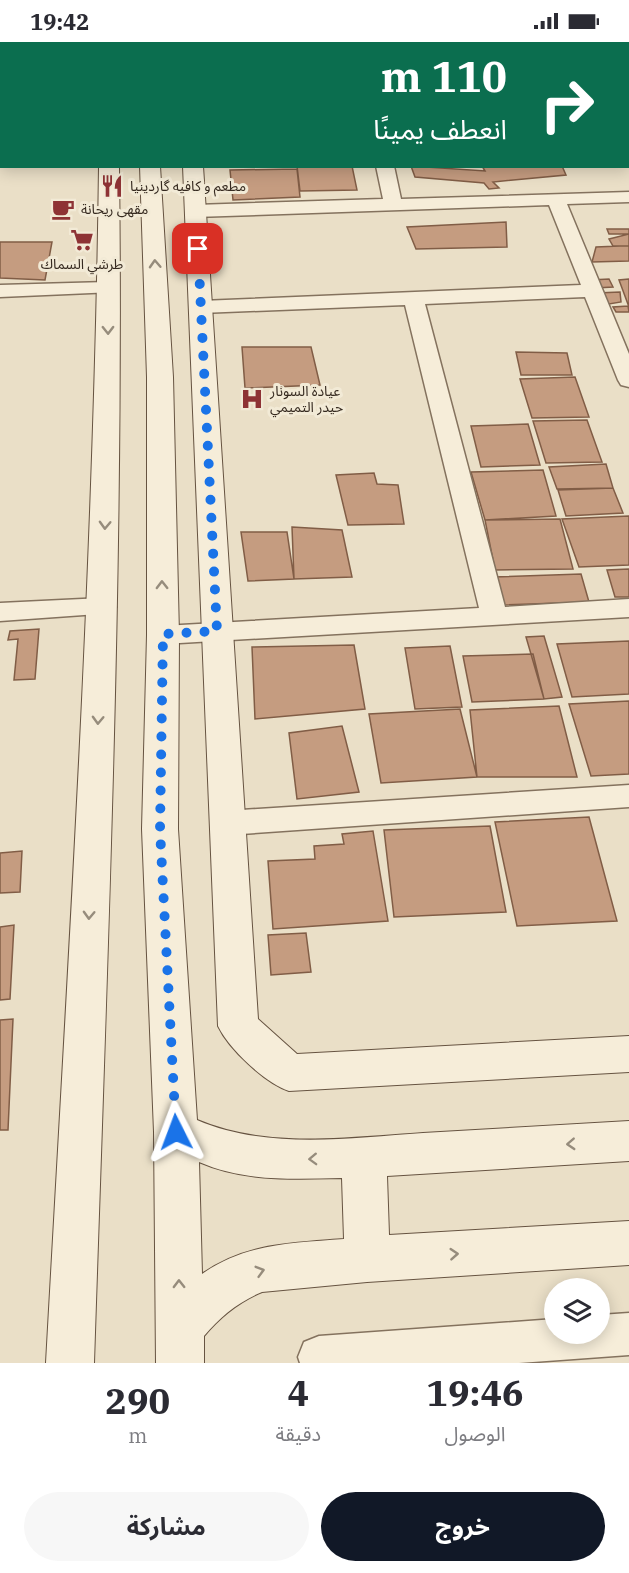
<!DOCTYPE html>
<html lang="ar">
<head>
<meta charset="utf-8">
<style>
	:root { --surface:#fff; --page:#f7f7f7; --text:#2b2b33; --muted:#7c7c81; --accent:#111827 }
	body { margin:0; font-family:"IBM Plex Serif","Noto Sans Arabic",serif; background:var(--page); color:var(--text); direction:rtl; height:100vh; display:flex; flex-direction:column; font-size:22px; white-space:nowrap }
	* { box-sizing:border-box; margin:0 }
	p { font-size:20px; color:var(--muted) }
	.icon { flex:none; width:33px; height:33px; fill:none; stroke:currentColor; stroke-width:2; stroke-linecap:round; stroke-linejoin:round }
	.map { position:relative; height:1321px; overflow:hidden; direction:ltr }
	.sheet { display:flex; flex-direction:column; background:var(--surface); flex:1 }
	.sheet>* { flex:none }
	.guide { position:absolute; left:0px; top:0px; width:630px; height:126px; box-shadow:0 3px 15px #0003; direction:rtl; background:#0b6e4f; color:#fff; overflow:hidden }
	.tools { position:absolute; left:544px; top:1236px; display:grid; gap:12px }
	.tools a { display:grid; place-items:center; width:66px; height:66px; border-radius:50%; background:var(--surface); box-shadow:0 3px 15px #0003; font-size:30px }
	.pin { position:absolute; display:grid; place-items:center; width:51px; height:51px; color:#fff; margin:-26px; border-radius:12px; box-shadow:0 3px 9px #0006 }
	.me { position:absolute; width:66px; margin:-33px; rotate:357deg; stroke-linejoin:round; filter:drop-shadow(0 0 4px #0008) }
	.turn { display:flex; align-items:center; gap:21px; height:126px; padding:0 24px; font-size:27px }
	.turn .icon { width:78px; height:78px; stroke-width:2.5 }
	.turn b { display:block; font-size:42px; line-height:51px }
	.eta { display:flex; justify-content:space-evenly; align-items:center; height:102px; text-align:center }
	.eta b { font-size:36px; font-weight:700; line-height:42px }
	.button { display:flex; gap:12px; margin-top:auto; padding:12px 24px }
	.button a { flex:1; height:69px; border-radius:36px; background:var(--accent); color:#fff; font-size:24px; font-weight:700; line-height:69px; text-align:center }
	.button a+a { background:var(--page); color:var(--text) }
	.status { display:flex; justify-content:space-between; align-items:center; height:42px; padding:0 30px; background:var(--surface); direction:ltr }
	.status svg { height:16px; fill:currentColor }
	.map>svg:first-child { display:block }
	.building { fill:#c59c80; stroke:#815d46; stroke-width:1.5 }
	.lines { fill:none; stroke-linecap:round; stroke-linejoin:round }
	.street-casing { stroke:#84725e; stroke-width:3 }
	.secondary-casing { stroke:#665341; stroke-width:2 }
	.street { fill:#f6edd9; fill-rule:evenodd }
	.secondary { fill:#f6edd9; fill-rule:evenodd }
	.oneway { stroke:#968c7c }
	.route { stroke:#1a73e8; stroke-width:10; stroke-dasharray:0 18 }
	.labels { text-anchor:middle; stroke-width:6; stroke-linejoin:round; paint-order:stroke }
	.far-poi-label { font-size:14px; fill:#362a20; stroke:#f2ead6; text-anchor:start }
</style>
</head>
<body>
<div class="status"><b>19:42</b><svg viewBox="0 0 49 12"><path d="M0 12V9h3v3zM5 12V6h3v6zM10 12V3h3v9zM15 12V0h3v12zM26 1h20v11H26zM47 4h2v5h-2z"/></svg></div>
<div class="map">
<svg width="629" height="1321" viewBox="0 0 629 1321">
	<rect width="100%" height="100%" fill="#eadfc7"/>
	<path class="building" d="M32,0H90L91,2H32Z
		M220,0H278L279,2H220Z
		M278,0H333L334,2H279Z
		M297,124H352L357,148L300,149Z
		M411,124L485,129L482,124H562L566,133L493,140L499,146L489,147L484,141L415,135Z
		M297,127L300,155L233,158L230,128Z
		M506,180L507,205L416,207L407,185Z
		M607,187H629V192H609Z
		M629,192V204H613L609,197Z
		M0,200H52L45,238L0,236Z
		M620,204H629V219L592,220L596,205Z
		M609,237L613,245L595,246L591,238Z
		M629,237V265L619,238Z
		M620,250L621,260L603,263L597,251Z
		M628,264L629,270H616L613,265Z
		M242,305H311L320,343L245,346Z
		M516,310L567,311L572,333H521Z
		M575,335L589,375L532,376L520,337Z
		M587,378L602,420L546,421L533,379Z
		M528,382L540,423L481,425L471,384Z
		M606,422L613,446L557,447L549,425Z
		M543,428L556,474L485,478L471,430Z
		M374,431L377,442L398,443L404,482L348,483L336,433Z
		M613,446L623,471L566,474L558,448Z
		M629,474V523L579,525L562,477Z
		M560,477L573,527L495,528L485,478Z
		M292,485L342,488L352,535L294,537Z
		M241,490H287L294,537L248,539Z
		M629,527V555H615L607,528Z
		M581,532L589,560L501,563L494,535Z
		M39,587L35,637L14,638L18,597L8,598L10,589Z
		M544,594L562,655L544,657L526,595Z
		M629,599V652L572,655L557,602Z
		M354,603L365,667L255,677L252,605Z
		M450,604L462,665L415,667L405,606Z
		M533,612L544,657L472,660L463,614Z
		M629,659V732L591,734L569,662Z
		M559,664L577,735H477L470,668Z
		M460,667L477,735L381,741L369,672Z
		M342,684L359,750L297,757L289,691Z
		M589,775L617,879L517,884L495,780Z
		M490,784L506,870L394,875L384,788Z
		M373,789L388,879L273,887L268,819L315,817L314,804L344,802L342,792Z
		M22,809L20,850L0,851V811Z
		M14,883L10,957L0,958V885Z
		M306,891L311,930L271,933L268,893Z
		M13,977L8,1088H0V978Z"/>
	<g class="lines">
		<g class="street-casing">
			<path id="street" d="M351,0H365V2H351Z
				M0,66H2V76H0Z
				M376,124H394L401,157L629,150V160L567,162L629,312V345L621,343L618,338L585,255L425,262L505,565L629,557V575L163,602L153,599L149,593L153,587L163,584L479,566L405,263L201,271L194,269L191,265L194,261L201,259L581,243L549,163L195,175L186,169L195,163L383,157Z
				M107,240L114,242L117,246L114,250L0,255V243Z
				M103,556L112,559L116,565L112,571L0,579V561Z
				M629,743V765L227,793L216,789L212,781L216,773L227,769Z
				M629,1271V1313L519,1321H300L298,1315L304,1300L319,1294L555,1277V1292H600V1273Z"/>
		</g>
		<g class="secondary-casing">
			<path id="secondary" d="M104,0H122V2H104Z
				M139,0H157V2H139Z
				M178,0H196V2H178Z
				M99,124H119C124,524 107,922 94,1321H46C68,922 94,524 99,124Z
				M140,124H160L173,335L179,593L178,787L197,1078C267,1108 349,1096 423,1091C492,1087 560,1083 629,1079V1119L387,1134L389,1193L629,1179V1223L367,1240L262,1250C238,1260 220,1275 204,1294V1321H156L154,1090L142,787L147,593V335ZM199,1120C245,1140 293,1137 342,1136L344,1197C293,1201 245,1201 202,1232Z
				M183,124H203L258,977L297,1012L629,994V1030L289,1049C265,1041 229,1007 218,984Z"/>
		</g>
		<use href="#street" class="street"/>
		<use href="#secondary" class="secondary"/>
	</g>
	<defs><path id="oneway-chevron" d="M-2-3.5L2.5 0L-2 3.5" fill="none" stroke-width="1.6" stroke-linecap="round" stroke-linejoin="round" transform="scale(1.5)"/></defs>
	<g class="oneway">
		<use href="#oneway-chevron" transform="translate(155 222) rotate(-93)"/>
		<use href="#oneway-chevron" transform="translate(108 288) rotate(89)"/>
		<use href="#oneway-chevron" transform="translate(105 483) rotate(92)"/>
		<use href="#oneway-chevron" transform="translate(162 543) rotate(-91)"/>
		<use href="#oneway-chevron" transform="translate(98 678) rotate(92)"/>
		<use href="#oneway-chevron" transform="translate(89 873) rotate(92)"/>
		<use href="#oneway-chevron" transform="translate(571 1102) rotate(177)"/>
		<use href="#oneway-chevron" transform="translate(313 1117) rotate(178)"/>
		<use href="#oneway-chevron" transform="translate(454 1212) rotate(-4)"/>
		<use href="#oneway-chevron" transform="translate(260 1229) rotate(-16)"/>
		<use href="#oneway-chevron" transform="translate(179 1242) rotate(-91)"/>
	</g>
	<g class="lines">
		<path class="route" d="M176,1090L160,788L163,592L217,589L198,207"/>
	</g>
	<defs>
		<g id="restaurant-bare" transform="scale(1.8)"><path d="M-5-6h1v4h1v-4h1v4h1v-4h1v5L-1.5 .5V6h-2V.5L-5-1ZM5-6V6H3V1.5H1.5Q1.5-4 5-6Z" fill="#8e3335" stroke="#f2ead6" stroke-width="2.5" paint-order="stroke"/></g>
		<g id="cafe-bare" transform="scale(1.8)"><path d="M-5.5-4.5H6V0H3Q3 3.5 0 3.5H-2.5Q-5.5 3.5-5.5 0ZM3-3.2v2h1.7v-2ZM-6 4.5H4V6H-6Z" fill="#8e3335" stroke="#f2ead6" stroke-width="2.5" paint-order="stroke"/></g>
		<g id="supermarket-bare" transform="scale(1.8)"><path d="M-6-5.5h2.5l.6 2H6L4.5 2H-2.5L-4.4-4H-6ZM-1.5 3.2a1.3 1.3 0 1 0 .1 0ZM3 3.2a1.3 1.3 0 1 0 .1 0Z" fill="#8e3335" stroke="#f2ead6" stroke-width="2.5" paint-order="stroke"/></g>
		<g id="hospital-bare" transform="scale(1.8)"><path d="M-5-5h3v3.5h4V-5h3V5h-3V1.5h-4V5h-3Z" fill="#8e3335" stroke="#f2ead6" stroke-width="2.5" paint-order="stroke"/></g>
	</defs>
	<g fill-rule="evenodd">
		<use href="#restaurant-bare" x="112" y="144"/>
		<use href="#cafe-bare" x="63" y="167"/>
		<use href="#supermarket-bare" x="82" y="198"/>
		<use href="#hospital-bare" x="252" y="357"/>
	</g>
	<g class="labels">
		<g class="far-poi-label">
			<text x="130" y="149">مطعم و كافيه گاردينيا</text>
			<text x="81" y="172">مقهى ريحانة</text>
			<text x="82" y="227" text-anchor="middle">طرشي السماك</text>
			<text x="270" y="354">عيادة السونار<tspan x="270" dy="16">حيدر التميمي</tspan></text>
		</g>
	</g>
</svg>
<div class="tools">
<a><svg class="icon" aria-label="layers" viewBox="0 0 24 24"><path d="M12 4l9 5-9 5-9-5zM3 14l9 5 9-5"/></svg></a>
</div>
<div class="pin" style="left:198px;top:207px;background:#d93025"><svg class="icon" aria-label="arrive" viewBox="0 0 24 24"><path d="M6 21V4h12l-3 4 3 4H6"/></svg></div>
<svg class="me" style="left:176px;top:1090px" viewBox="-20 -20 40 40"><path d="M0-17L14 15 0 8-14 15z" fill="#1a73e8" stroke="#fff" stroke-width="4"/></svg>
<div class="guide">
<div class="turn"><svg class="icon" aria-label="right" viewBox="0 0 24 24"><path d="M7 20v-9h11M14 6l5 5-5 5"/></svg><div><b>110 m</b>انعطف يمينًا</div></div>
</div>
</div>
<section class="sheet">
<div class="eta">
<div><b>19:46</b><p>الوصول</p></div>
<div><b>4</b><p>دقيقة</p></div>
<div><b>290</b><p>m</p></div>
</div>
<div class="button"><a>خروج</a><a>مشاركة</a></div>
</section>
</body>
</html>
